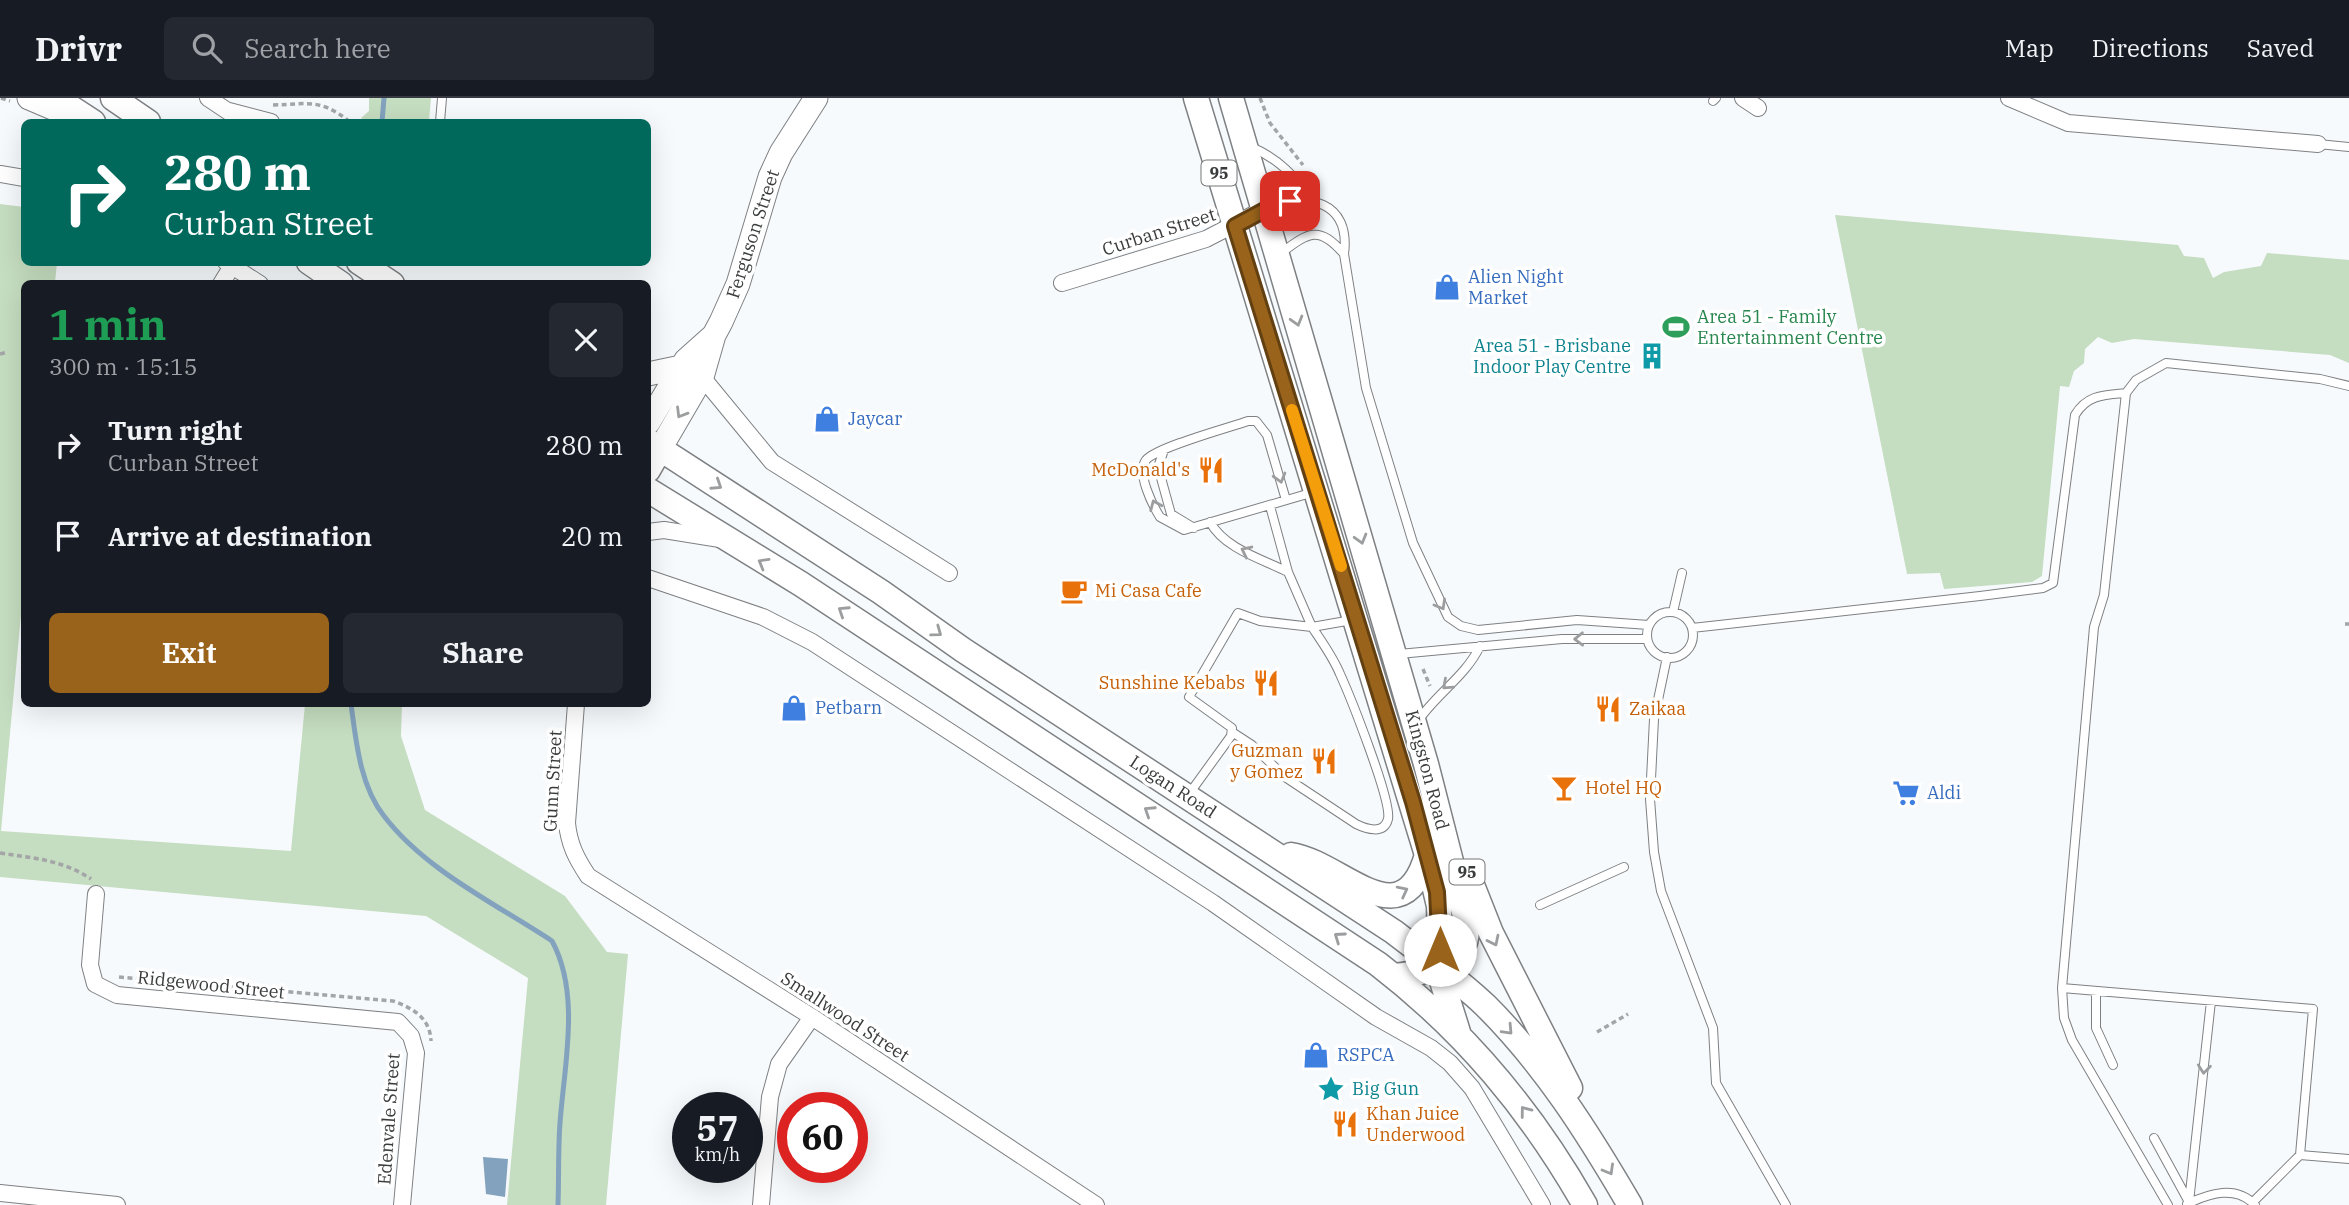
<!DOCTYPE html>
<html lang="en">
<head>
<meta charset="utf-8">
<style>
	:root { --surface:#171b24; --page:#242831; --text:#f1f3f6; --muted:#9ea1a6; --line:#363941; --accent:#99631b }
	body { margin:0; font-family:"IBM Plex Serif",serif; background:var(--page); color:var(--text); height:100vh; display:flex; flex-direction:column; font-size:26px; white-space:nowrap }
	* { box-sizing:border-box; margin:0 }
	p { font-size:23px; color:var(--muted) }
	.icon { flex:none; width:38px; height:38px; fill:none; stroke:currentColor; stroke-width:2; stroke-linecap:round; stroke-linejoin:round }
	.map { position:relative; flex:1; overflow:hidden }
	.details { position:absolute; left:21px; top:182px; width:630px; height:427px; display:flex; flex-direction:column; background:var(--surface); border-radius:10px; box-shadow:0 7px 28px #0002 }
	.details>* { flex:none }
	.guide { position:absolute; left:21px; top:21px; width:630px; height:147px; border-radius:10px; box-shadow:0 7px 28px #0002; background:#00695c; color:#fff; overflow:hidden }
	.speed { position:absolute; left:672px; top:994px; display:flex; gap:14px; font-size:35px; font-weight:700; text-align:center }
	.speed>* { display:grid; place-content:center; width:91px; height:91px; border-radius:50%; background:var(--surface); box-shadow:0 7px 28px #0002; line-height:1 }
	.speed small { font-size:18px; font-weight:400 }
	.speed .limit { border:10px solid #d22; background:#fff; color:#111 }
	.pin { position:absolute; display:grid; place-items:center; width:60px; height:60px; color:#fff; margin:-30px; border-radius:14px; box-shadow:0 4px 10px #0006 }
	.me { position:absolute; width:77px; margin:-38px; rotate:0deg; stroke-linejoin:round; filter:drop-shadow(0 0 5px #0008) }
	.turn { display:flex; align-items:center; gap:24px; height:147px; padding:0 28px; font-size:32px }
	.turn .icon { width:91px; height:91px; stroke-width:2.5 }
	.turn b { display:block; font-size:49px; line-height:60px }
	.round { display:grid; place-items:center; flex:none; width:74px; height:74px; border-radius:10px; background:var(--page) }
	.head { display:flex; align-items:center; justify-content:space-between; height:119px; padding:0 28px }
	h1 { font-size:42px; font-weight:800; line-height:52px; color:#1e9e55 }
	.action { display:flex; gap:14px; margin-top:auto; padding:14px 28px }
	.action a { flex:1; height:80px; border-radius:10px; background:var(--accent); color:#fff; font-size:28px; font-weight:800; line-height:80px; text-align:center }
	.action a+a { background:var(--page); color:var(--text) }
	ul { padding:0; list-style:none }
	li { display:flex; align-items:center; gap:21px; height:91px; padding:0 28px }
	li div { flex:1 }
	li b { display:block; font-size:26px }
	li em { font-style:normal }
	header { display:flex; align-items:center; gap:42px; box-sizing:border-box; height:98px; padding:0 35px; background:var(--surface); border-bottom:2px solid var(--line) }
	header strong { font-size:33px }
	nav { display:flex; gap:38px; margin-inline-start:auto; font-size:24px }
	.search { width:490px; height:63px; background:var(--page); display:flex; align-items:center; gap:18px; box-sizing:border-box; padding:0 24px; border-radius:10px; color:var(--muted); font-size:26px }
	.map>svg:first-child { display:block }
	.green { fill:#c5ddc0 }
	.water { fill:#83a2bd }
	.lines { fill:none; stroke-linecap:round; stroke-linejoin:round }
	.stream { stroke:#83a2bd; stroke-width:5 }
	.lane-casing { stroke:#7e8183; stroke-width:10 }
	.street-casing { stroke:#7e8183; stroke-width:18 }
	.secondary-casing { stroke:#7e8183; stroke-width:25 }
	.primary-casing { stroke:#7e8183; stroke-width:27 }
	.path { stroke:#a3a5a7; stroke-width:3.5; stroke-dasharray:5 3.5; stroke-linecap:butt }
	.lane { stroke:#fff; stroke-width:8 }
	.street { stroke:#fff; stroke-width:16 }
	.secondary { stroke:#fff; stroke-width:23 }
	.primary { stroke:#fff; stroke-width:24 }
	.oneway { stroke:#9c9d9e }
	.route-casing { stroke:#634012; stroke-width:18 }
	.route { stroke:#99631b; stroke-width:12 }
	.slow { stroke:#f59e0b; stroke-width:12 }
	.labels { text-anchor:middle; stroke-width:7; stroke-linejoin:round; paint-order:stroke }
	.shield { fill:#fff; stroke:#757676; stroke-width:2 }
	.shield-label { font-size:16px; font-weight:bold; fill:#3a3b3c }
	.street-label { font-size:18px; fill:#3a3b3c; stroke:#fff }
	.shop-label { font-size:18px; fill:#366cbe; stroke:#fff; text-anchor:start }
	.leisure-label { font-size:18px; fill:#27864d; stroke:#fff; text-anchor:start }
	.culture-label { font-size:18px; fill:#0d838f; stroke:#fff; text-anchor:end }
	.food-label { font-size:18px; fill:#c56008; stroke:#fff; text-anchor:start }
</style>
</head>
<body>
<header>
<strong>Drivr</strong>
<div class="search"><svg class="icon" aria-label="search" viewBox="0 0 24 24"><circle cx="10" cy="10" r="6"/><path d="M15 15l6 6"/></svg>Search here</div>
<nav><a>Map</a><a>Directions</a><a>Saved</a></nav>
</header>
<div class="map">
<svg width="2349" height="1107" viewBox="0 0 2349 1107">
	<rect width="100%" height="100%" fill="#f7fafd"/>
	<path class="green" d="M369,0H431L429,23L367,24L361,20L369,13Z
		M0,106L24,109V164L57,165L55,185L24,186V484L1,733L291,753L305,606H402L401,638L425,712L565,798L607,854L628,856L606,1107H507L528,880L426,818L0,779Z
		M1835,117L2178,147L2184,158L2204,160L2213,180L2224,174L2261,168L2267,155L2349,162V265L2330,257L2134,241L2112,245L2098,239L2085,251L2084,265L2074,273L2069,289L2060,288L2042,478L2032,484L1944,491L1940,475L1907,476Z"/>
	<path class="water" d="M483,1059L508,1061L505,1099L486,1096Z"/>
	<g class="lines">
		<path class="stream" d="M382,24L384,0
			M351,606C356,643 360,688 384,718C425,772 496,806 552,843C581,896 564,968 560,1025C558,1052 559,1080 558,1107"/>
		<g class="lane-casing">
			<path id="lane" d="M1713,3L1716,0
				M440,24L442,0
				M2318,46L2349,49
				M1251,49C1278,60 1296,79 1312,103
				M1265,111C1307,93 1351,103 1344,156L1366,290L1413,445L1448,519L1461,528L1478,532L1577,522L1649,527
				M1281,155C1309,134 1319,127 1344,156
				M1164,352L1158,369L1171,416L1194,430
				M1286,402L1267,337L1256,323H1248C1228,330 1157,349 1146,362C1136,375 1153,408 1160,419L1184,432L1314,394
				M1270,408L1288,474L1312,529L1352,522
				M1210,424C1225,451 1262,461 1288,474
				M1673,514L1682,475
				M1647 537a23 23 0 1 1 46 0a23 23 0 1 1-46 0Z
				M1692,530L1980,498L2043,490L2053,485L2075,317C2087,297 2103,297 2126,295
				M1399,556L1562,541H1647
				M1667,559L1654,621L1650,701L1654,754L1661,793L1713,930L1716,985L1786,1107
				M1418,623C1436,596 1466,578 1480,548
				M1189,696L1231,638L1232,630L1189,599L1238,515L1260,523L1312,529C1322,544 1333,559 1340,576C1350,598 1392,703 1388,721C1384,737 1366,731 1356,726L1285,679L1252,647L1232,634
				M1540,807L1624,769
				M2062,890L2313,911L2300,1057
				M2096,893V930L2113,967
				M2154,1040L2189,1104
				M2189,1104L2211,903
				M2253,1104L2300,1057L2349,1061
				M2187,1106C2210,1095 2236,1087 2255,1107
				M2168,1107L2072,942L2064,920L2062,890L2094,529L2104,497L2126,295L2136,282L2166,265L2320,281L2349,288"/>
		</g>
		<g class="street-casing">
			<path id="street" d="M208,0L235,18
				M1743,0L1758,10
				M2009,0L2068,25L2318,46
				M229,13L271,24
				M0,76L24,80
				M226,164L260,186
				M1062,185L1206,141L1264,111
				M221,186L232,168
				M702,279L772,364L949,475
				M648,434L664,432L720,441
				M648,480L763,519L812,544L1213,805L1376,919L1431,950L1450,965L1472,990L1542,1107
				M576,606L567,725C569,746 576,760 588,778L812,919L1096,1107
				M96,796L90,867L95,886L117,897L398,924L411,938L416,955L402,1107
				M0,1095L117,1107
				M761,1107L770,999L779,966L812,919"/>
		</g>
		<g class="secondary-casing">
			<path id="secondary" d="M29,0L76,20
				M648,276L681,269L688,272
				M648,325L686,262L714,237L721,224L738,186L770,79L781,55L816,0
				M660,351L702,279L714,237"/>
		</g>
		<g class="primary-casing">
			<path id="primary" d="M56,0L93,24
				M113,0L148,24
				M1196,0L1427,757L1439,808L1441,880L1458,934
				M1231,0L1426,666L1466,822C1473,868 1429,874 1394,878
				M309,164L341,186
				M359,164L392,186
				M648,343L881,494L963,552L1394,834C1425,858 1458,881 1486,908C1545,967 1588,1035 1630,1107
				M648,372L660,351
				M648,392L801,486L1378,866C1465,933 1531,1012 1585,1107
				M1291,757C1342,765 1402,844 1427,757
				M1472,787L1491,835L1570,990"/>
		</g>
		<path class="path" d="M1,0L10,3
			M1260,0L1270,25L1303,67
			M273,7C309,6 320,0 350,24
			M0,256L8,254
			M2345,526H2349
			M1423,571L1430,588
			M0,755C33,760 63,762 91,781
			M119,879L393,903C413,910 430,920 431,943
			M1597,934L1628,916"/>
		<use href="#lane" class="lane"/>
		<use href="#street" class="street"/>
		<use href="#secondary" class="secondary"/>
		<use href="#primary" class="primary"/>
	</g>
	<defs><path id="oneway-chevron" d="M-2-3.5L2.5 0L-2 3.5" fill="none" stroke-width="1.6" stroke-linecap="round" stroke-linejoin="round" transform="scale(1.75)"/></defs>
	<g class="oneway">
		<use href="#oneway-chevron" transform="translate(1297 223) rotate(74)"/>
		<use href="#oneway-chevron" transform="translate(681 315) rotate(121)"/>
		<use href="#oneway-chevron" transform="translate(1280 380) rotate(74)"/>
		<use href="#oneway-chevron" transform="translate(717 387) rotate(33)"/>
		<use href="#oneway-chevron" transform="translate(1155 407) rotate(-113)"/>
		<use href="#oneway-chevron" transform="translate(1361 441) rotate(74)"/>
		<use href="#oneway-chevron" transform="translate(1246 453) rotate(-154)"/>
		<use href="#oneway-chevron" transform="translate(763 465) rotate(-150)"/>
		<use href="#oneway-chevron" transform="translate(1441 507) rotate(60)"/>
		<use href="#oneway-chevron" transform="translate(843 513) rotate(-147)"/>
		<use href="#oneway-chevron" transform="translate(937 534) rotate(36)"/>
		<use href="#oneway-chevron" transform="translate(1579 541) rotate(179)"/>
		<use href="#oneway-chevron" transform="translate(1447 587) rotate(138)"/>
		<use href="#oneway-chevron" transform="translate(1149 713) rotate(-147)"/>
		<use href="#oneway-chevron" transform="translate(1403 793) rotate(-27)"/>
		<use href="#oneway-chevron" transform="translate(1339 839) rotate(-145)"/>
		<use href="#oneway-chevron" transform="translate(1494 843) rotate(64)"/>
		<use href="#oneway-chevron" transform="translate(1508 932) rotate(47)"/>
		<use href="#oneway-chevron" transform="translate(2204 971) rotate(96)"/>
		<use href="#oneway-chevron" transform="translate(1525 1013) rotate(-127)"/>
		<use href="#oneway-chevron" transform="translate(1609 1072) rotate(60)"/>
	</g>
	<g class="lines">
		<g class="route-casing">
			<path id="route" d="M1290,103L1274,107L1235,128L1413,704L1437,794L1440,852"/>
		</g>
		<use href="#route" class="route"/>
		<path class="slow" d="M1292,312L1341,468"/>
	</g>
	<defs>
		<g id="shop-bare" transform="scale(2.1)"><path d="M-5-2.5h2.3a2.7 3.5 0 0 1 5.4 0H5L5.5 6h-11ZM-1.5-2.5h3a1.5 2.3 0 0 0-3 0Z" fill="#3f7fe0" stroke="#fff" stroke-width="2.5" paint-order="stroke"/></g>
		<g id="stadium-bare" transform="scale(2.1)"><path d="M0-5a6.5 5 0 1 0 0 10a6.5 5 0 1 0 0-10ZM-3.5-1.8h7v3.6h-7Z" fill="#2e9e5b" stroke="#fff" stroke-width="2.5" paint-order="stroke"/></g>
		<g id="building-bare" transform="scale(2.1)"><path d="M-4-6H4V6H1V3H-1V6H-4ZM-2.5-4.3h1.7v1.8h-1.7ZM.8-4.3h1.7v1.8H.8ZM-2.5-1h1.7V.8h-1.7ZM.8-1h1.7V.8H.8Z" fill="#0f9aa8" stroke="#fff" stroke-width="2.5" paint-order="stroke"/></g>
		<g id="restaurant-bare" transform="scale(2.1)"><path d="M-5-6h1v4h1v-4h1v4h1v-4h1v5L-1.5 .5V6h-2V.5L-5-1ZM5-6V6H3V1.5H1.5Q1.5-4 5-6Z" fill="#e8710a" stroke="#fff" stroke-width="2.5" paint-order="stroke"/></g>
		<g id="cafe-bare" transform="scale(2.1)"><path d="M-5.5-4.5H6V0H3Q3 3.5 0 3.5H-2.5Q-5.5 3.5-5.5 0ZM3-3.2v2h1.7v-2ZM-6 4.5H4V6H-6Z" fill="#e8710a" stroke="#fff" stroke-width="2.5" paint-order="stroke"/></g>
		<g id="bar-bare" transform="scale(2.1)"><path d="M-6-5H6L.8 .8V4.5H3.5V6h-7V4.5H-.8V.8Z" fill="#e8710a" stroke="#fff" stroke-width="2.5" paint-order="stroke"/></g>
		<g id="supermarket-bare" transform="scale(2.1)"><path d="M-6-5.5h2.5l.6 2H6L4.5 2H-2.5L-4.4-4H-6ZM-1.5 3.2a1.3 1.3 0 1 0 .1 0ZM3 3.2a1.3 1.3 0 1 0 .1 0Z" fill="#3f7fe0" stroke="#fff" stroke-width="2.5" paint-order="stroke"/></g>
		<g id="sight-bare" transform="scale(2.1)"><path d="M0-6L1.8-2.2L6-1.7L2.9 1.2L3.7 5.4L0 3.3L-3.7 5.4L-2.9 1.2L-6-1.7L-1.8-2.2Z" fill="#0f9aa8" stroke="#fff" stroke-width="2.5" paint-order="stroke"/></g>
	</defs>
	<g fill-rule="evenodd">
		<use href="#shop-bare" x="1447" y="189"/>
		<use href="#stadium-bare" x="1676" y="229"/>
		<use href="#building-bare" x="1652" y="258"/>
		<use href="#shop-bare" x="827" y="321"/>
		<use href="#restaurant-bare" x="1211" y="372"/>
		<use href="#cafe-bare" x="1074" y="493"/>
		<use href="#restaurant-bare" x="1266" y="585"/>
		<use href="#shop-bare" x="794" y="610"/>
		<use href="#restaurant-bare" x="1608" y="611"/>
		<use href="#restaurant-bare" x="1324" y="663"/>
		<use href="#bar-bare" x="1564" y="690"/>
		<use href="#supermarket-bare" x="1906" y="695"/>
		<use href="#shop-bare" x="1316" y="957"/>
		<use href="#sight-bare" x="1331" y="991"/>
		<use href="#restaurant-bare" x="1345" y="1026"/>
	</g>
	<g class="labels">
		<g class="shield">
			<rect x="1201.5" y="62.5" width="35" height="25" rx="5"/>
			<rect x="1449.5" y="761.5" width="35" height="25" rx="5"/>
		</g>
		<g class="shield-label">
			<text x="1219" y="81">95</text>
			<text x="1467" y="780">95</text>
		</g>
		<g class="street-label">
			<text transform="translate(1159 134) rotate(-18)" y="6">Curban Street</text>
			<text transform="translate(753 136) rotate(-72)" y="6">Ferguson Street</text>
			<text transform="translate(1427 672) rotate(75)" y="6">Kingston Road</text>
			<text transform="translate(553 683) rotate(-87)" y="6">Gunn Street</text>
			<text transform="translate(1173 689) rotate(33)" y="6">Logan Road</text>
			<text transform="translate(211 887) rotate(6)" y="6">Ridgewood Street</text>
			<text transform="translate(845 919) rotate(33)" y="6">Smallwood Street</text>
			<text transform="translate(389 1021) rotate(-86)" y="6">Edenvale Street</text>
		</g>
		<g class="shop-label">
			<text x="1468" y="185">Alien Night<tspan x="1468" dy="21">Market</tspan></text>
			<text x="848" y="327">Jaycar</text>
			<text x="815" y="616">Petbarn</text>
			<text x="1927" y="701">Aldi</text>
			<text x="1337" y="963">RSPCA</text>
		</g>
		<g class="leisure-label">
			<text x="1697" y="225">Area 51 - Family<tspan x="1697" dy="21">Entertainment Centre</tspan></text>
		</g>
		<g class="culture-label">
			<text x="1631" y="254">Area 51 - Brisbane<tspan x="1631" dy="21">Indoor Play Centre</tspan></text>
			<text x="1352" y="997" text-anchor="start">Big Gun</text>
		</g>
		<g class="food-label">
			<text x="1190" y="378" text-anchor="end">McDonald's</text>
			<text x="1095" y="499">Mi Casa Cafe</text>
			<text x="1245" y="591" text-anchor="end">Sunshine Kebabs</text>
			<text x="1629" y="617">Zaikaa</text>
			<text x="1303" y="659" text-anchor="end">Guzman<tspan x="1303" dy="21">y Gomez</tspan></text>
			<text x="1585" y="696">Hotel HQ</text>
			<text x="1366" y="1022">Khan Juice<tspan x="1366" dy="21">Underwood</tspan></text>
		</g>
	</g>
</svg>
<div class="speed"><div>57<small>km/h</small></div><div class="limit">60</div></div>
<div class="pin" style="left:1290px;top:103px;background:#d93025"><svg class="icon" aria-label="arrive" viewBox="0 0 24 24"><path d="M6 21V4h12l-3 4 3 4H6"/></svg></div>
<svg class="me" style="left:1440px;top:852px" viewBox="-20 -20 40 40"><circle r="19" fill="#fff"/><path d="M0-13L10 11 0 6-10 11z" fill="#99631b"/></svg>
<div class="guide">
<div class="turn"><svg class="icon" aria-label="right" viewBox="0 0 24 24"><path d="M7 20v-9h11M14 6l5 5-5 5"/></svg><div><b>280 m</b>Curban Street</div></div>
</div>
<section class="details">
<div class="head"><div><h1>1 min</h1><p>300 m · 15:15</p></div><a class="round"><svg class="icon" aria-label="close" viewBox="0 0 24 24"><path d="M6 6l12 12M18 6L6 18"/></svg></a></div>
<ul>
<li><svg class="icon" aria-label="right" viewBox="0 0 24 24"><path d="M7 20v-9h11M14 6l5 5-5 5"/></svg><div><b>Turn right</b><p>Curban Street</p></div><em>280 m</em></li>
<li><svg class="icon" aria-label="arrive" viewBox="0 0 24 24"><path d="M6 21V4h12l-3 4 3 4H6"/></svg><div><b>Arrive at destination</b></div><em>20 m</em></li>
</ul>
<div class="action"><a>Exit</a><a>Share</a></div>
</section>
</div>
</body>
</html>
